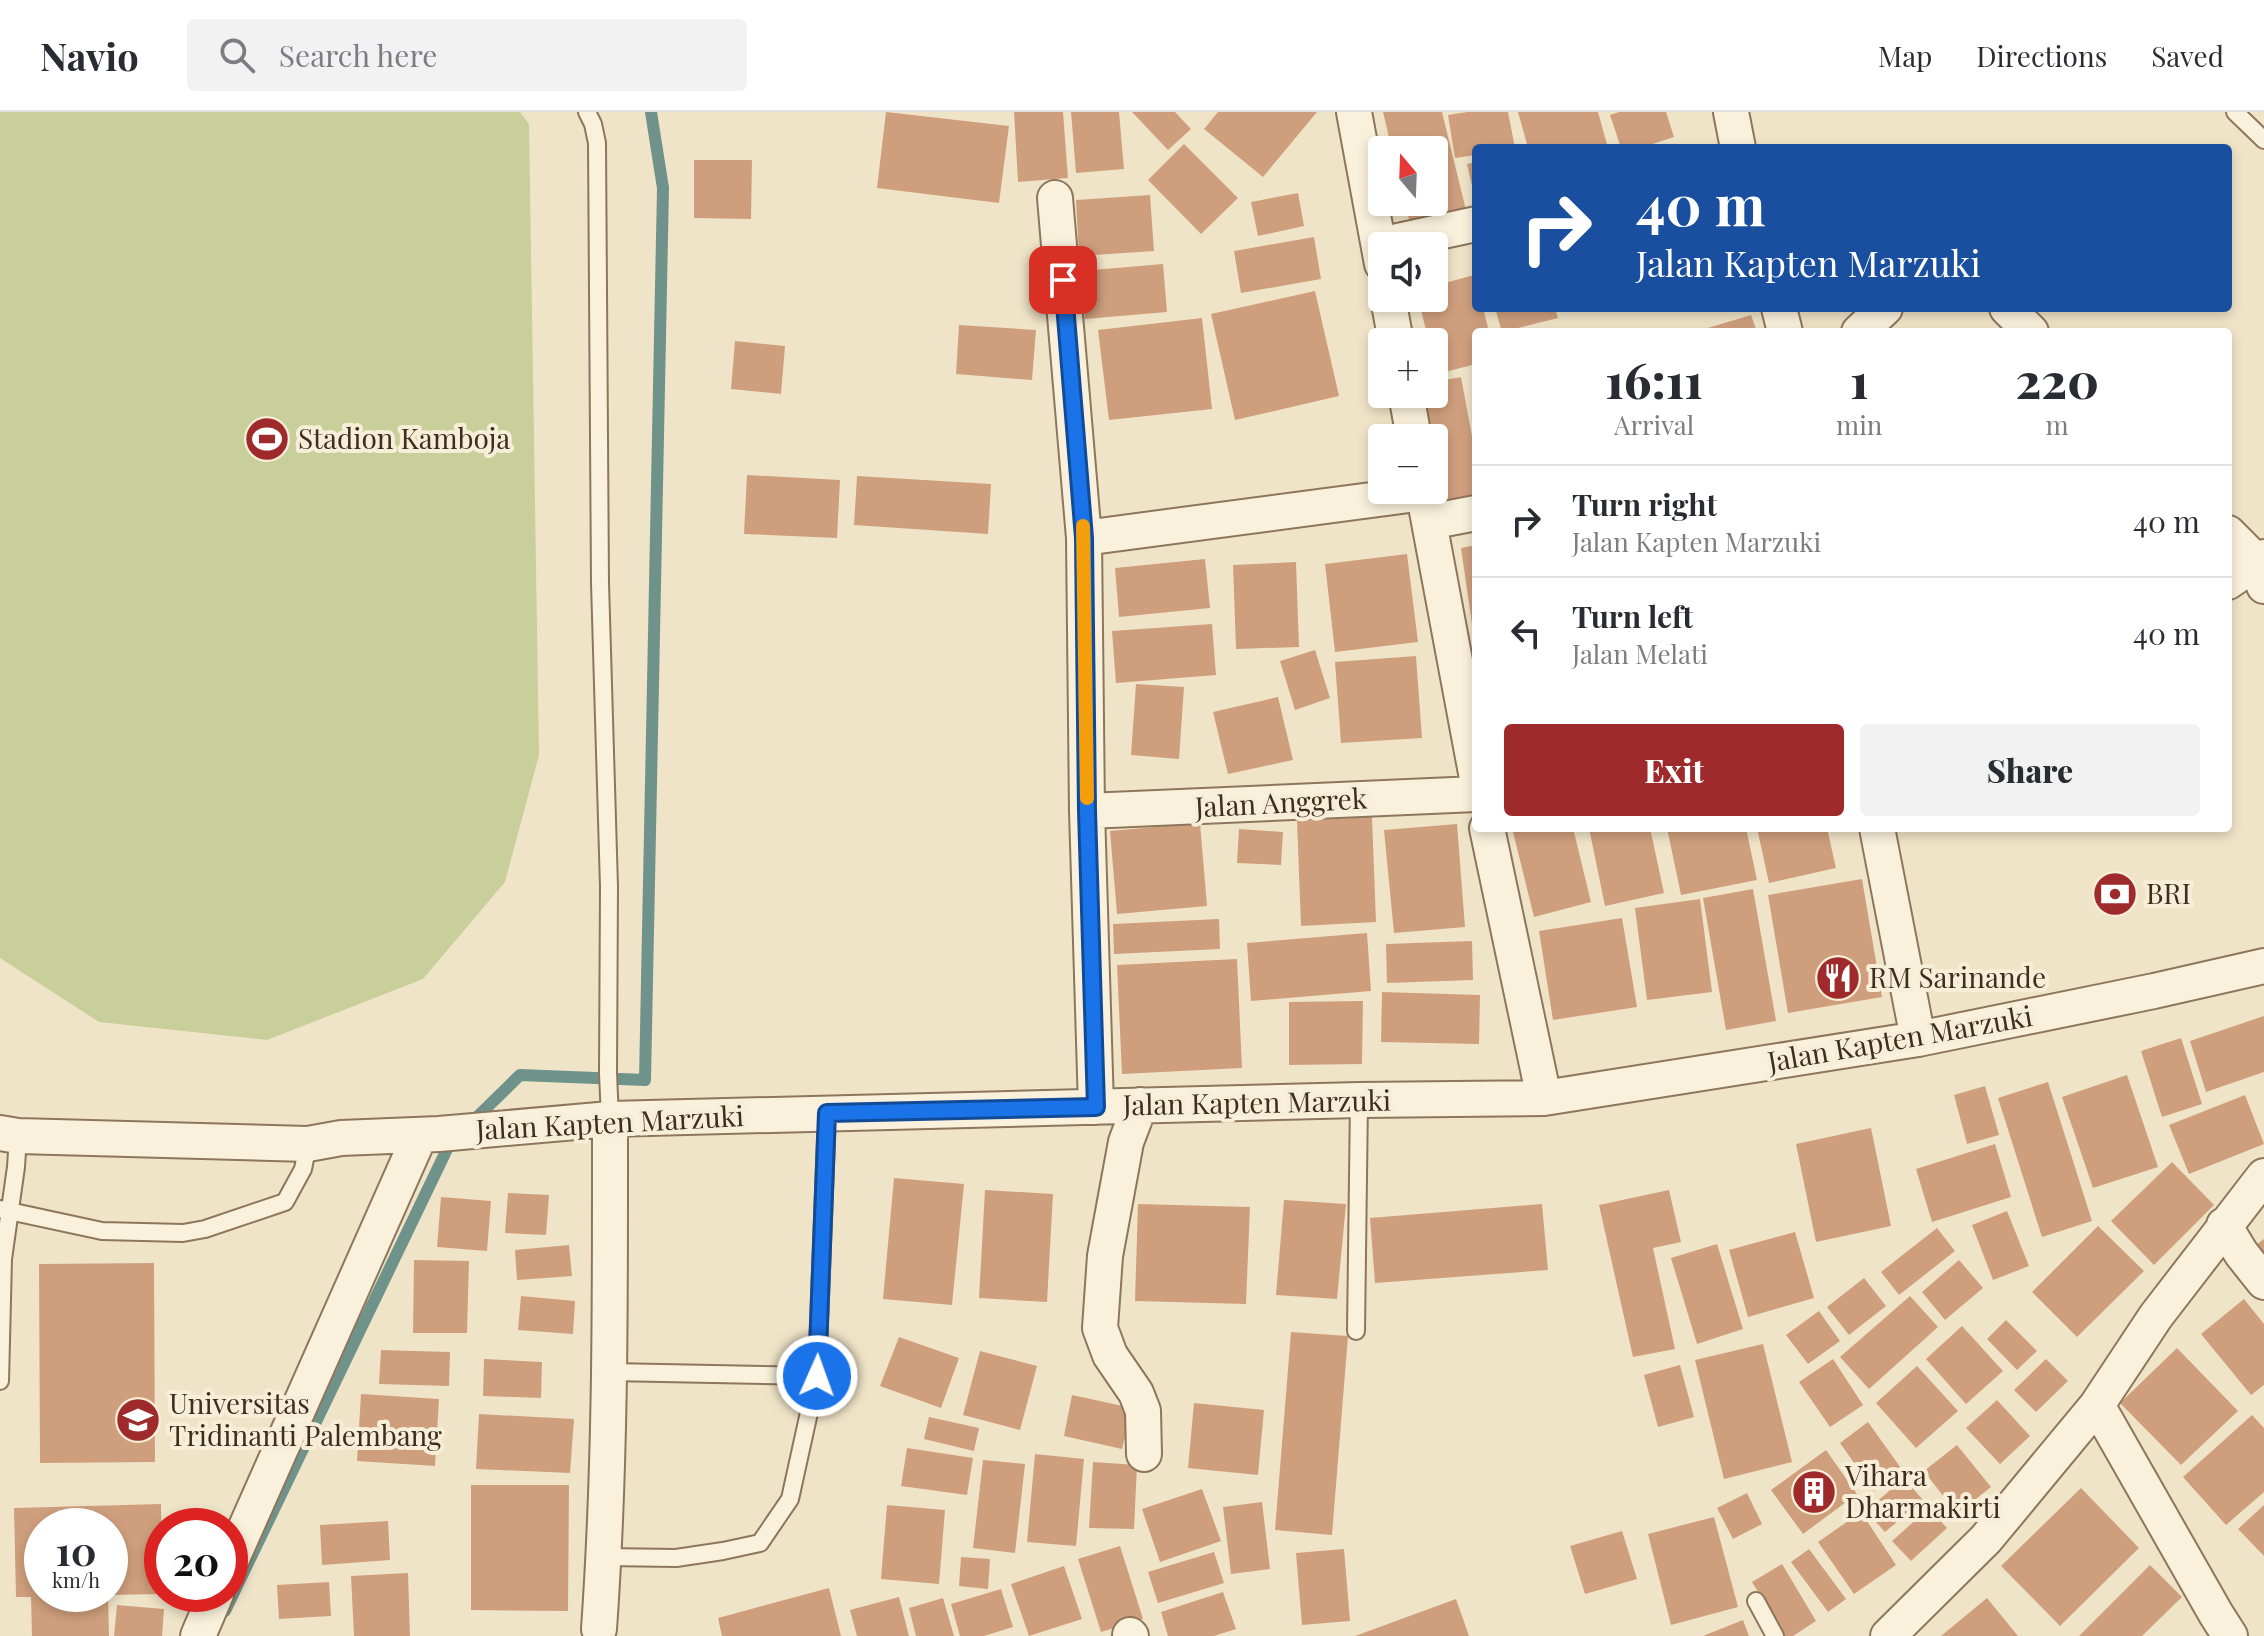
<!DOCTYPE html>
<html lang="en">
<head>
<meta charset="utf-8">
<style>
	:root { --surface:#fff; --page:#f2f2f3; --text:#2b2b33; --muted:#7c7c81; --line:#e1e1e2; --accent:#9e2a2b }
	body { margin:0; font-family:"Playfair Display",serif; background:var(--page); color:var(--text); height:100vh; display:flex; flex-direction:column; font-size:30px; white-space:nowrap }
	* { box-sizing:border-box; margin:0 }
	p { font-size:26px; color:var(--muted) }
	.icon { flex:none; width:44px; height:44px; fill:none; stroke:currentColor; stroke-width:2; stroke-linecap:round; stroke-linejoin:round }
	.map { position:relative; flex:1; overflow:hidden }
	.panel { position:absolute; left:1472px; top:216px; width:760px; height:504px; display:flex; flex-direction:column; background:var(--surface); border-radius:8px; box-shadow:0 4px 12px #0003 }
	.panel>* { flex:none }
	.top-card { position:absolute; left:1472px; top:32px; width:760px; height:168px; border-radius:8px; box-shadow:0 4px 12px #0003; background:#1a4fa0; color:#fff; overflow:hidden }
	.needle { width:52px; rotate:341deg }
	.buttons { position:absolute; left:1368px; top:24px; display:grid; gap:16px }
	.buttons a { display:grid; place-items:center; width:80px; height:80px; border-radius:8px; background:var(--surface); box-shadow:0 4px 12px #0003; font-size:40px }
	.speed { position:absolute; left:24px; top:1396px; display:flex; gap:16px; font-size:40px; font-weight:700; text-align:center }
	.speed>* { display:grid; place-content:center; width:104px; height:104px; border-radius:50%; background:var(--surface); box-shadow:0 4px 12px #0003; line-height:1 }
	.speed small { font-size:20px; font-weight:400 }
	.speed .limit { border:12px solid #d22; background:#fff; color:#111 }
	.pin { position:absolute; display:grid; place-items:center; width:68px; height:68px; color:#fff; margin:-34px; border-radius:16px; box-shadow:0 4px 12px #0006 }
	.me { position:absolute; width:88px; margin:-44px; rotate:2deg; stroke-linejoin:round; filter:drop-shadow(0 0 6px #0008) }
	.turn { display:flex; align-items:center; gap:28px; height:168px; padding:0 32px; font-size:36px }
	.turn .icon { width:104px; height:104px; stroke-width:2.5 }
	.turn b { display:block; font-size:56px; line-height:68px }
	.eta { display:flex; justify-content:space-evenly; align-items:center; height:136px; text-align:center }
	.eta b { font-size:48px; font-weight:800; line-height:56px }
	.action { display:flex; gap:16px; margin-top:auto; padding:16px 32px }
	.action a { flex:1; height:92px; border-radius:8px; background:var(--accent); color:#fff; font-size:32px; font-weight:800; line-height:92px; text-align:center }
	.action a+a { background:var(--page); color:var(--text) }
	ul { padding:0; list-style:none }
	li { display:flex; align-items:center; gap:24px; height:112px; padding:0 32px; border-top:2px solid var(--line) }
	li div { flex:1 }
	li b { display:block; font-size:30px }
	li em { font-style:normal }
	header { display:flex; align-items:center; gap:48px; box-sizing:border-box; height:112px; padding:0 40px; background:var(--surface); border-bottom:2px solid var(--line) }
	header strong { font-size:38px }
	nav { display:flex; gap:44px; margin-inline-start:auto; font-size:28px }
	.search { width:560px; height:72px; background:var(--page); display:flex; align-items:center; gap:20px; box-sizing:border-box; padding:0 28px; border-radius:8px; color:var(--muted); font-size:30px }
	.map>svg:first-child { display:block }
	.green { fill:#c9cf9b }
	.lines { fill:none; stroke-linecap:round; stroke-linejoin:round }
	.stream { stroke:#6f938a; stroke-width:12 }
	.building { fill:#cf9f7d }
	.lane-casing { stroke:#8d765c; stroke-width:20 }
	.street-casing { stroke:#8d765c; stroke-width:38 }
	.lane { stroke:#faf1dc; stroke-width:16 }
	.street { stroke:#faf1dc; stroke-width:34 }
	.route-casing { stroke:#114b97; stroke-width:20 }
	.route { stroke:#1a73e8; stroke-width:14 }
	.slow { stroke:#f59e0b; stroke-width:14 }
	.labels { text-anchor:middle; stroke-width:8; stroke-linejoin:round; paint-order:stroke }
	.poi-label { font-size:28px; fill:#3d2e20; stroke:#f7eed8; text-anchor:start }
	.street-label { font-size:28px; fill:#3d2e20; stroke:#f7eed8 }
</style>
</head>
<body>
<header>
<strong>Navio</strong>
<div class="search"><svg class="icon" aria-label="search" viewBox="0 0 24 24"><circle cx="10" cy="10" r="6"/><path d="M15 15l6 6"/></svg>Search here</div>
<nav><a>Map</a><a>Directions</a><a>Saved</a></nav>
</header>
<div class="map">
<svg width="2264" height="1524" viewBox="0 0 2264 1524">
	<rect width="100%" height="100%" fill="#f0e4c8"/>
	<path class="green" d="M0,0H520L529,12L539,643L505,770L423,867L267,928L99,910L0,846Z"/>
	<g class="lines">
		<path class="stream" d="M471,1011L520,963L645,968L663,76L651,0
			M225,1499L450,1031L455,1027"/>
	</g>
	<path class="building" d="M886,0L1009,14L999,91L877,76Z
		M1014,0H1063L1068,66L1018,70Z
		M1071,0H1119L1124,57L1076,61Z
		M1132,0H1175L1191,17L1168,38Z
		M1218,0H1317L1263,65L1204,17Z
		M1383,0H1442L1466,98L1410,112L1405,90H1434V38H1392Z
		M1467,0H1508L1515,36H1476V43L1455,46L1448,3Z
		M1518,0H1598L1608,36H1528Z
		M1619,0H1666L1674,25L1640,36H1621L1610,3Z
		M1184,32L1238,86L1201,122L1148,68Z
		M694,48H752L751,107L694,106Z
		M1476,50V87H1475L1467,52Z
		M1298,81L1304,114L1258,124L1251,90Z
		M1150,83L1154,139L1079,144L1076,88Z
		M1314,125L1321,167L1241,181L1234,139Z
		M1163,152L1167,200L1085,207L1081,159Z
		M1474,163L1476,196H1483L1489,220H1476V252L1437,262L1434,249V230H1429L1418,186H1434V174Z
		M1315,179L1339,284L1235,308L1211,202Z
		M1495,196H1555L1558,206L1502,220Z
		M1751,203L1757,220H1698V219Z
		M1202,206L1212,297L1109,308L1098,218Z
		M959,213L1036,218L1032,268L956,262Z
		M735,229L785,234L781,282L731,277Z
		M1461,265L1476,346V391L1440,397L1434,363V326H1427L1420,282H1434V270Z
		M747,363L840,368L837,426L744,422Z
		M857,364L991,372L988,422L854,413Z
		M1476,433V526H1474L1461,436Z
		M1407,442L1418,530L1335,540L1325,452Z
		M1205,447L1210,496L1119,505L1115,456Z
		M1296,450L1299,535L1236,537L1233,453Z
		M1212,512L1216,563L1116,571L1112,519Z
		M1315,538L1330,586L1295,598L1280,549Z
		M1416,544L1422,626L1341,631L1335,550Z
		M1136,572L1184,575L1179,647L1131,643Z
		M1278,585L1293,648L1228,662L1213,600Z
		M1372,705L1376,810L1301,814L1297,709Z
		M1200,711L1207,794L1117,802L1110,719Z
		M1457,712L1465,815L1394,821L1384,718Z
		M1531,716H1573L1591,790L1534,805L1513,720Z
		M1589,716H1650L1664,781L1605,794Z
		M1667,716H1746L1757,768L1681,783Z
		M1757,716H1827L1836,756L1769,771Z
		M1239,717L1283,720L1281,753L1237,751Z
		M1862,767L1882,885L1788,901L1768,783Z
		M1753,777L1776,909L1726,918L1703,786Z
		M1700,787L1712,880L1647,888L1635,796Z
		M1622,806L1637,895L1553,908L1539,819Z
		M1219,807L1220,837L1114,842L1113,812Z
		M1367,821L1371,879L1251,889L1247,831Z
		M1472,829L1473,868L1387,871L1386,832Z
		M1237,847L1242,956L1122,962L1117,853Z
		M1382,880L1480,883L1479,932L1381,930Z
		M1363,889L1362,952L1289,953V890Z
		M2264,904V960L2206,980L2190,929Z
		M2181,926L2202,992L2162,1005L2141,939Z
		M2127,963L2158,1055L2093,1076L2062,985Z
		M2048,970L2092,1109L2042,1125L1998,986Z
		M1985,974L1999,1023L1967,1032L1954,983Z
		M2245,983L2264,1032L2189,1062L2169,1013Z
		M1871,1016L1891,1114L1816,1130L1796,1032Z
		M1995,1032L2011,1085L1932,1110L1916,1057Z
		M2172,1050L2214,1093L2154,1153L2111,1109Z
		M894,1066L964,1072L952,1193L883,1187Z
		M985,1078L1053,1082L1047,1190L979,1186Z
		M1669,1078L1681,1130L1653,1136L1675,1237L1633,1245L1599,1093Z
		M508,1081L549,1083L546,1123L505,1121Z
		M441,1085L491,1089L487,1139L437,1135Z
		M1284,1088L1346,1092L1337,1187L1276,1183Z
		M1138,1092L1250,1095L1246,1192L1135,1189Z
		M1542,1092L1548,1158L1375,1171L1370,1106Z
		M2007,1099L2029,1154L1993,1168L1972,1113Z
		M2098,1114L2144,1159L2077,1225L2032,1180Z
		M1937,1116L1955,1139L1899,1183L1881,1160Z
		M1795,1120L1814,1186L1748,1205L1729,1138Z
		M2264,1127V1159L2249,1138Z
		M1717,1132L1743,1217L1697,1232L1671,1146Z
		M569,1133L572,1164L517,1168L515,1138Z
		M414,1148L469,1149L467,1221H413Z
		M1959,1148L1983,1176L1945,1208L1922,1180Z
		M154,1151L155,1350L40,1351L39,1152Z
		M1864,1166L1886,1194L1849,1223L1827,1195Z
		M521,1184L575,1189L573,1222L518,1218Z
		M1910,1184L1938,1215L1869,1277L1840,1245Z
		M2244,1187L2264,1212V1273L2251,1283L2201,1222Z
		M1819,1199L1840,1229L1808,1252L1786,1223Z
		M2006,1208L2037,1239L2017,1258L1987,1227Z
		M1962,1214L2003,1259L1966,1292L1926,1247Z
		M1291,1220L1348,1224L1332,1423L1275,1418Z
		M899,1225L959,1246L941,1296L880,1274Z
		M1763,1232L1792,1350L1724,1367L1695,1248Z
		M2177,1236L2238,1299L2181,1353L2120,1291Z
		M381,1238L450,1240L449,1274L379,1272Z
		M980,1239L1037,1254L1020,1318L963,1303Z
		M484,1247L542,1250L541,1286L483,1284Z
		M1833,1247L1863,1293L1830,1315L1799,1270Z
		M2046,1247L2068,1269L2036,1300L2014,1278Z
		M1680,1253L1694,1305L1658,1315L1644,1263Z
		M1917,1254L1958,1299L1916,1336L1876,1291Z
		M361,1282L439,1287L435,1354L357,1349Z
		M1072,1283L1132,1296L1122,1337L1064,1324Z
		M1997,1288L2030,1324L2000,1352L1966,1316Z
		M1194,1291L1264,1298L1258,1363L1188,1356Z
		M479,1302L574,1307L570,1361L476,1357Z
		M2252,1303L2264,1316V1380L2226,1413L2183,1365Z
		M929,1305L979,1316L974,1339L924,1327Z
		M1868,1310L1903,1359L1874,1379L1840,1331Z
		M1957,1333L1991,1375L1957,1402L1924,1359Z
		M907,1336L973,1346L967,1383L901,1374Z
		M1826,1338L1857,1382L1803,1422L1771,1378Z
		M1035,1342L1084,1347L1076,1434L1027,1430Z
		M983,1348L1025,1352L1015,1441L973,1436Z
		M1093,1350L1137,1353L1134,1417L1089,1416Z
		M1904,1366L1923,1388L1885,1420L1866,1399Z
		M471,1373H569L568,1499L471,1498Z
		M2081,1376L2139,1436L2060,1514L2001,1454Z
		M1202,1377L1221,1429L1160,1450L1142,1397Z
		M1747,1381L1762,1412L1733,1427L1717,1396Z
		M1262,1390L1270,1457L1231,1462L1223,1395Z
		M161,1392L162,1482L110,1483V1414H42V1482H108L109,1524H32L31,1485H16L14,1396Z
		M887,1393L945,1398L939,1472L881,1467Z
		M2264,1393V1444L2238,1417Z
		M1929,1396L1947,1416L1911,1449L1892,1429Z
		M1861,1400L1896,1453L1854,1482L1818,1430Z
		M1714,1405L1738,1495L1671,1513L1648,1422Z
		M388,1409L390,1448L322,1453L320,1413Z
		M1622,1419L1637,1467L1585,1482L1570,1434Z
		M1120,1434L1143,1507L1101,1520L1078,1447Z
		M1344,1437L1350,1509L1302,1513L1296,1441Z
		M1809,1437L1846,1487L1828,1500L1791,1450Z
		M1214,1440L1224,1471L1158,1491L1148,1460Z
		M961,1445L990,1447L988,1477L959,1474Z
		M1782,1452L1816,1509L1793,1524H1785L1752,1470Z
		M2150,1453L2182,1485L2142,1524H2079Z
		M1064,1454L1082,1507L1029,1524L1011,1472Z
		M408,1461L410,1524H354L351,1464Z
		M329,1470L331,1504L279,1507L277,1473Z
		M829,1476L841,1524H722L718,1506Z
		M1001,1477L1013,1515L984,1524H960L951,1492Z
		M1223,1480L1236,1517L1214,1524H1168L1161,1500Z
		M899,1485L909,1524H857L850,1498Z
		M943,1486L954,1524H916L909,1496Z
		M1987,1486L2018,1524H1941Z
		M1456,1487L1469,1524H1355Z
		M117,1493L164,1497L162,1524H114Z
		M1743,1508L1749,1524H1703Z"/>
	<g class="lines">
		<g class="lane-casing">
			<path id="lane" d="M587,0L593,12L597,31L600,471L609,775L608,961L610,1007
				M2235,0L2264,28
				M0,1097L102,1119L183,1121L205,1117L285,1090L303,1057L308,1032
				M1356,1219L1359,988
				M610,1260L817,1264
				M0,1269L3,1147L16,1055L18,1024
				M604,1445L676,1446L723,1439L760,1431L790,1387L817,1264L827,1001
				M1756,1489L1775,1524"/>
		</g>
		<g class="street-casing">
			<path id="street" d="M1354,0L1382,152
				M1731,0L1738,36
				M1055,86L1084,426L1087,699L1096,995
				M1379,133L1476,112
				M1388,186L1396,230
				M1779,196L1785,220
				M2007,196L2031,220
				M1859,220L1885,196
				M1406,282L1414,326
				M1423,378L1476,661
				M1429,410L1476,401
				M2228,421L2258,451L2264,474
				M1084,426L1424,381
				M2228,470L2264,445
				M1087,699L1476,682
				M1487,716L1544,986
				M1877,716L1918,927
				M1140,993L1126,1030L1105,1144L1100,1216L1110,1243L1136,1281L1143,1299L1144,1342
				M0,1021L18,1024L308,1032L341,1026L439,1022L610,1007L1359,988L1544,986L1918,927L2154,879L2264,854
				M2224,1113L2241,1141L2264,1170
				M2097,1293L2216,1502L2230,1524
				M230,1451L420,1023
				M599,1517C611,1347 610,1177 610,1007
				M1130,1523L1131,1524
				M198,1524L216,1482
				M1888,1524L1986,1427L2097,1293L2156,1204L2264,1064"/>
		</g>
		<use href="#lane" class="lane"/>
		<use href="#street" class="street"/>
	</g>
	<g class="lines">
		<g class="route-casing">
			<path id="route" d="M817,1264L827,1001L1096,995L1087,699L1084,426L1063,168"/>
		</g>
		<use href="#route" class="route"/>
		<path class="slow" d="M1083,414L1087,686"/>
	</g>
	<defs>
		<g id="stadium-disc" transform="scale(2.3)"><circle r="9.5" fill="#9e2a2b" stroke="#f7eed8"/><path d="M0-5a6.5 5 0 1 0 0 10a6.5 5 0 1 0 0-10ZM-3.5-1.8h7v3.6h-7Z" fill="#fff"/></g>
		<g id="bank-disc" transform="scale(2.3)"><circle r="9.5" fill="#9e2a2b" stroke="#f7eed8"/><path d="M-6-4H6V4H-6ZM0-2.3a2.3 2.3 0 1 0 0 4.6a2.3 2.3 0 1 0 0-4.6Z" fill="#fff"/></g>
		<g id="restaurant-disc" transform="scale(2.3)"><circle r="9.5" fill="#9e2a2b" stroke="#f7eed8"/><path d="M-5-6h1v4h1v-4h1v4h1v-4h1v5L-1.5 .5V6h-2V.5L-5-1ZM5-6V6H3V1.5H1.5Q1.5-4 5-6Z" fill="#fff"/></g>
		<g id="university-disc" transform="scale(2.3)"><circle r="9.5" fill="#9e2a2b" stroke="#f7eed8"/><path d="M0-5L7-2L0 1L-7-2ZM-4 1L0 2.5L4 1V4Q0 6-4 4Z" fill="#fff"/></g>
		<g id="building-disc" transform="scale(2.3)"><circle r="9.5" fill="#9e2a2b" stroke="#f7eed8"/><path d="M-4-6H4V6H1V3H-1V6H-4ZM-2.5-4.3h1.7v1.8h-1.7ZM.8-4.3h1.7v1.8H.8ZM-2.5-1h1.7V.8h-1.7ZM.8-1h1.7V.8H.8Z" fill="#fff"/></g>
	</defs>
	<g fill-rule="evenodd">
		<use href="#stadium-disc" x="267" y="327"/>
		<use href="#bank-disc" x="2115" y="782"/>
		<use href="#restaurant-disc" x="1838" y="866"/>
		<use href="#university-disc" x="138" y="1308"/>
		<use href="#building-disc" x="1814" y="1380"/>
	</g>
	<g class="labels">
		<g class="poi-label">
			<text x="298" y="337">Stadion Kamboja</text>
			<text x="2146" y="792">BRI</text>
			<text x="1869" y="876">RM Sarinande</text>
			<text x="169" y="1302">Universitas<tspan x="169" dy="32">Tridinanti Palembang</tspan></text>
			<text x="1845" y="1374">Vihara<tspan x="1845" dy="32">Dharmakirti</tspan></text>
		</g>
		<g class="street-label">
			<text transform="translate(1281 691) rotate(-3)" y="10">Jalan Anggrek</text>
			<text transform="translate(1900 927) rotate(-10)" y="10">Jalan Kapten Marzuki</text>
			<text transform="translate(1257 991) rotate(-1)" y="10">Jalan Kapten Marzuki</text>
			<text transform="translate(610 1011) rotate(-3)" y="10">Jalan Kapten Marzuki</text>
		</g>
	</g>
</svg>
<div class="buttons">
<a><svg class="needle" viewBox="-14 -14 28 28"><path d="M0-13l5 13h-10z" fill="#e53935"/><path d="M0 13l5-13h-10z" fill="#7c7c81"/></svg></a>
<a><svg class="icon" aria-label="sound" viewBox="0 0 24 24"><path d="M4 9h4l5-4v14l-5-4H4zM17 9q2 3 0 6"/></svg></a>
<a>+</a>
<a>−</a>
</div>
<div class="speed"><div>10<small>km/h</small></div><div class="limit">20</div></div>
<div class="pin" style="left:1063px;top:168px;background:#d93025"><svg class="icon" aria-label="arrive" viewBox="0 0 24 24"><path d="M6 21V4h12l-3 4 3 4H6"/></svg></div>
<svg class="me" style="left:817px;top:1264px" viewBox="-20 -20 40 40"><circle r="17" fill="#1a73e8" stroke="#fff" stroke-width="3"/><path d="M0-11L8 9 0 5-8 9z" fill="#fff"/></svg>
<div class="top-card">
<div class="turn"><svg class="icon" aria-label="right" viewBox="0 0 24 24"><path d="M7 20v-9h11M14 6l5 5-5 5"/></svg><div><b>40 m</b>Jalan Kapten Marzuki</div></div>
</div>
<section class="panel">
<div class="eta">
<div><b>16:11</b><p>Arrival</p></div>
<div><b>1</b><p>min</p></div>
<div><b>220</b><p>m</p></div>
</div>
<ul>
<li><svg class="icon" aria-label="right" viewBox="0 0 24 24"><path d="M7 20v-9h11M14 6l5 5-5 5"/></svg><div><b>Turn right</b><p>Jalan Kapten Marzuki</p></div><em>40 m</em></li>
<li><svg class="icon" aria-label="left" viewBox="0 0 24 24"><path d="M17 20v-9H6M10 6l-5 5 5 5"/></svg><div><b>Turn left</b><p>Jalan Melati</p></div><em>40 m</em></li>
</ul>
<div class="action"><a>Exit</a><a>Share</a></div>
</section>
</div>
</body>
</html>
